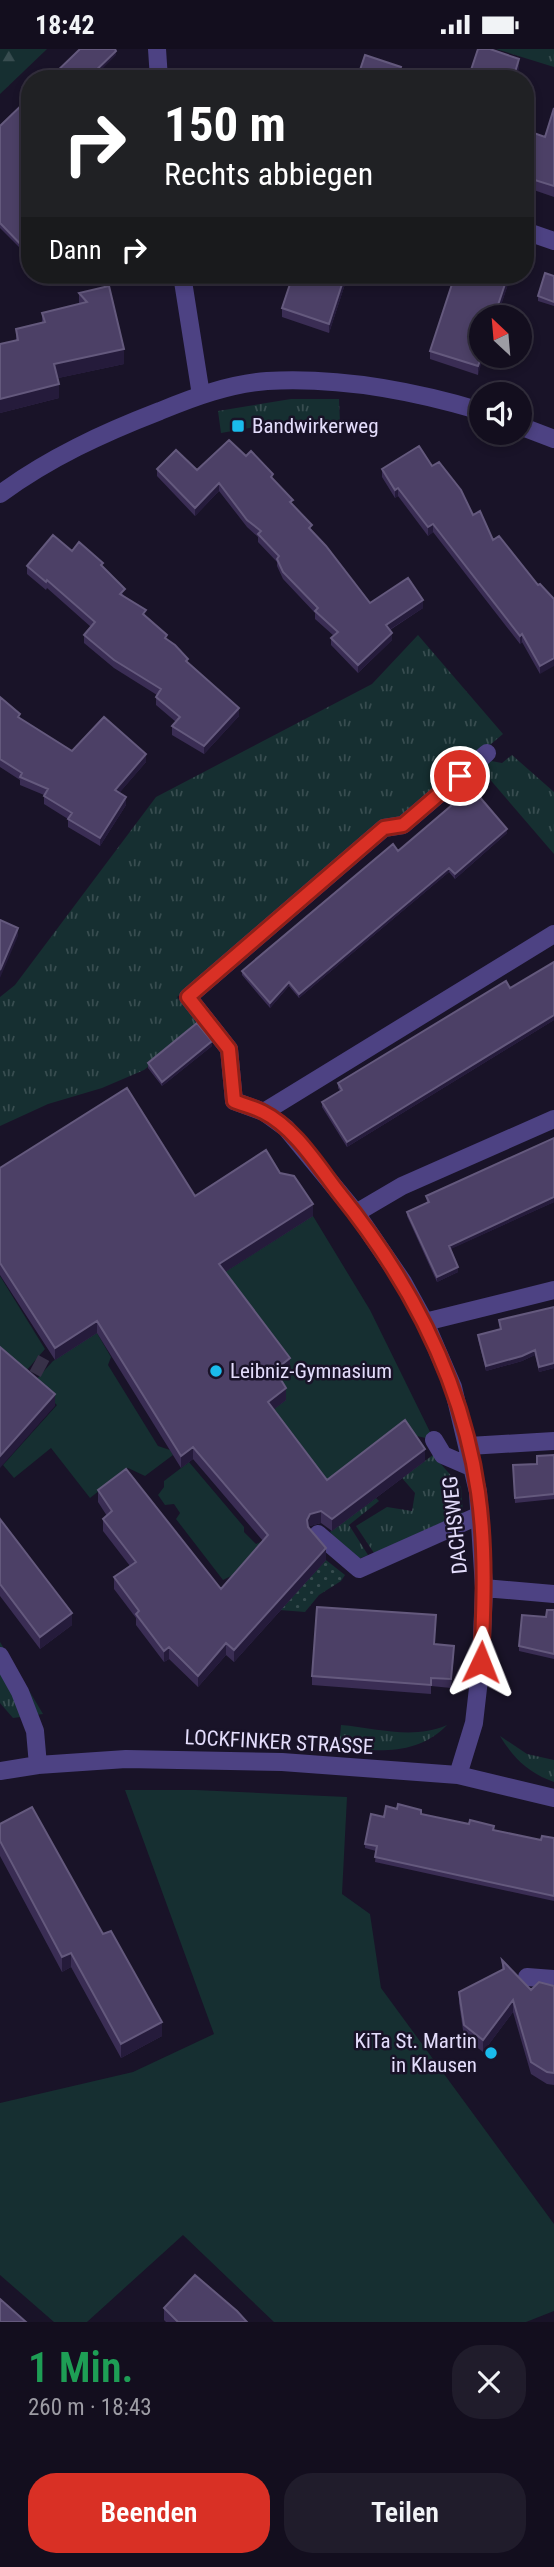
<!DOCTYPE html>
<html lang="de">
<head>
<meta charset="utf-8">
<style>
	:root { --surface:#130e1e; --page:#201c2b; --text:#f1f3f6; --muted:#9d9ca4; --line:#322e3c; --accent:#d93025 }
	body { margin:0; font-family:"Roboto Condensed",sans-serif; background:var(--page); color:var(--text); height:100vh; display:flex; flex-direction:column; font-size:26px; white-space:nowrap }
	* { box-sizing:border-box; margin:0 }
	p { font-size:23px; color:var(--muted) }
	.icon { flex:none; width:38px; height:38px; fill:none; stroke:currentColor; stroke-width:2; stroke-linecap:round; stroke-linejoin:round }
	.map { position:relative; height:2273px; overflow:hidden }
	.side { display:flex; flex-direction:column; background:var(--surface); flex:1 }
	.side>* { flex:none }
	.guide { position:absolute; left:21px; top:21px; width:513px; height:214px; border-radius:28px; box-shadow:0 4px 10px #0003,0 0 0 2px var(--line); background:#202124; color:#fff; overflow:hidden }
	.needle { width:46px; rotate:334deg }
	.controls { position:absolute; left:469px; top:256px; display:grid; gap:14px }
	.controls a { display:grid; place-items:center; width:63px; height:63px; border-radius:50%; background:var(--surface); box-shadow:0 4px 10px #0003,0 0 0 2px var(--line); font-size:35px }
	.pin { position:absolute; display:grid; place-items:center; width:60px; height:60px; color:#fff; margin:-30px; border:4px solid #fff; border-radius:50%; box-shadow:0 2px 7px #0007 }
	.me { position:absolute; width:77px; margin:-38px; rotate:2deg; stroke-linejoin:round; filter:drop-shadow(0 0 5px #0008) }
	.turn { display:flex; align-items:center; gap:24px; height:147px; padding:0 28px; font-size:32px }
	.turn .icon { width:91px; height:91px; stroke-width:2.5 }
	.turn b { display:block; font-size:49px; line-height:60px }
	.then { display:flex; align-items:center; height:66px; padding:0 28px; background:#0003; gap:14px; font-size:26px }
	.round { display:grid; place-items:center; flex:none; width:74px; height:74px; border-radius:28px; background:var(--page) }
	.summary { display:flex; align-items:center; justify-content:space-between; height:119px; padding:0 28px }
	h1 { font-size:42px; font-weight:600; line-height:52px; color:#1e9e55 }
	.button { display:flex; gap:14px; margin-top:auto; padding:14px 28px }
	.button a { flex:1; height:80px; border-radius:28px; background:var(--accent); color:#fff; font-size:28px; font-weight:600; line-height:80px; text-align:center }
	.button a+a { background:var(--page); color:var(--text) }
	.status { display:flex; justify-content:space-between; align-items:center; height:49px; padding:0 35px; background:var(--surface); direction:ltr }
	.status svg { height:19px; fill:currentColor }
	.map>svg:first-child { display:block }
	.grass { fill:url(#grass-tufts) }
	.forest { fill:url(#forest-firs) }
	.park { fill:#162f31 }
	.garden { fill:url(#garden-dots) }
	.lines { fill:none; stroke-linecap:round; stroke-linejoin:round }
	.minor-tunnel { stroke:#373148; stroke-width:18; stroke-dasharray:18 9; stroke-linecap:butt }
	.minor { stroke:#4d4283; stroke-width:18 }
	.wall { fill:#3a2d54 }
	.shaded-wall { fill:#251b3b }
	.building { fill:#4c4066; stroke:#64597d; stroke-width:2 }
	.route-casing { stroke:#8d1f18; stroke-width:18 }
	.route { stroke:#d93025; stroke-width:12 }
	.poi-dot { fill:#1abbeb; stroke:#191328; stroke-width:2.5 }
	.labels { text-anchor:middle; stroke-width:5; stroke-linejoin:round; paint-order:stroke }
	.poi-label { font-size:21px; fill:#e4ddfc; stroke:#191328; text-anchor:start }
	.street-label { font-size:21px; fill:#e4ddfc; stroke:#191328 }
</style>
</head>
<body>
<div class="status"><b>18:42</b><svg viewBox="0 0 49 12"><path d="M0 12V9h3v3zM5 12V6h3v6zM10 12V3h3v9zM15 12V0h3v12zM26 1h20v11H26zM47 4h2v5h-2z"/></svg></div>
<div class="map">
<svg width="554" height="2273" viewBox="0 0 554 2273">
	<defs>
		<pattern id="grass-tufts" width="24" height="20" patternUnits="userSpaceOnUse" patternTransform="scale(1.75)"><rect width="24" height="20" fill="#162f31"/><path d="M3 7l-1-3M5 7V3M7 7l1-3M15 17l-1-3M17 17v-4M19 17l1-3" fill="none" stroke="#384d50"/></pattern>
		<pattern id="forest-firs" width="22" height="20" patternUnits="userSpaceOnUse" patternTransform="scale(1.75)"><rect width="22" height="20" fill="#162f31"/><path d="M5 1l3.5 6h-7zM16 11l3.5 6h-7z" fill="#384d50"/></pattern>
		<pattern id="garden-dots" width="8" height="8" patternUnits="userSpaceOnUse" patternTransform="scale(1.75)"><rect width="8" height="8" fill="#162f31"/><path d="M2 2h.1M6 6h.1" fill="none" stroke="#384d50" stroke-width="1.8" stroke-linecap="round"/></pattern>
	</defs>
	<rect width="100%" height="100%" fill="#191328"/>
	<path class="grass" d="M496,0H554V18Z
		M291,350H339L340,374H277L221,384L218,362Z
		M418,586L503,685L400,771L381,776L177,948L200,977L144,1021L102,1039L48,1055L0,1077V948L15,936L156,748L372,635Z
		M512,706L554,743V805L481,720L486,711L502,714Z
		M433,1406L461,1438L463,1465L374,1504L356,1477L387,1458L412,1462L415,1444L402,1429Z
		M376,1449L379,1452L349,1476L368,1506L356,1511L330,1483Z
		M0,1593L43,1665L13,1669L0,1654Z
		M341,1676C376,1679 413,1691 447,1676C417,1707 379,1702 339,1699Z
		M500,1687L527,1705L554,1711V1733C529,1724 514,1710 500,1687Z"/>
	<path class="forest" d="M0,0H47L0,45Z"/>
	<path class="park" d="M313,1167L370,1261L434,1391L404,1384L327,1443L268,1365L262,1342L290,1321L201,1201Z
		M0,1227L45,1300L21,1328L0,1310Z
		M94,1279L111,1308L108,1316L158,1397L170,1401L173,1406L145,1427L128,1419L90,1449L51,1399L14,1429L3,1416L57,1356L33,1334L53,1312L81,1294Z
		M189,1413L244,1478V1483L256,1495L265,1491L235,1525L223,1531L176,1470L180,1464L174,1455L165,1456L158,1446L164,1438V1432Z
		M125,1741H196L347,1748L342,1845L370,1865L381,1939L554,2175V2262L526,2273H274L183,2186L87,2273H54L0,2226V2054L133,2023L214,1985Z"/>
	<path class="garden" d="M326,1511L345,1526L341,1532L319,1546L305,1563L280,1561Z"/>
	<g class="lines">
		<path class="minor-tunnel" d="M34,1314L45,1320"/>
		<path class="minor" d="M157,0L159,30
			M525,182L554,192
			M182,226L201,346
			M520,377L554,390
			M0,445C49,409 103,384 160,362C194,348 229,335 267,332C337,328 414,342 481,362
			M264,1063L554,885
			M356,1164L402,1137L554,1070
			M425,1273L554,1241
			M434,1391L443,1406L473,1419
			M469,1397L554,1392
			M318,1485L359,1520L480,1466
			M484,1539L554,1545
			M0,1607L20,1643L35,1682L38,1716
			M0,1722L38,1716L126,1710L282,1713L458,1726L554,1749
			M458,1726L474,1674L481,1613L484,1539L478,1443L453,1338L425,1273L403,1233L356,1164L286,1079L264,1063L234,1052L229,1000L188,948L384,779L403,776L487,704
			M527,1928L554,1930"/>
	</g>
	<path class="wall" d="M30,48V209L0,179V77Z
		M554,59V148L525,138V81L545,88Z
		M46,226H65L55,235Z
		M348,226L329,284L282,268V259Z
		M511,226L497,268H481L478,326L430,310V302Z
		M554,227V257L538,252V247Z
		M109,237L124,315L58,329L59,349L0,364V295L16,291V280L42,274V264L79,255V244Z
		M246,407L273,430L312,483L370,554L423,559L390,581L392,591L358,624L331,596V589L334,587L315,570V564L283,530L277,517V513L258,493V488L247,478L219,442L195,467L157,427V420L197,421Z
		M432,417L493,491L538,536L554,550L540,625L522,593L520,595L433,483L428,487L398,447L395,449L382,428V420Z
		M72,502L103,518L125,548L146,567L188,614L239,667L204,705L172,686V677L176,673L156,656V648L157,646L114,619L84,594V586L91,578L47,539L46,541L27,525V517Z
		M0,648L20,669L72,702L146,713L119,744L126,756L100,797L68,778V770L44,755V746L20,736V731L0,718Z
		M507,784L455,830L449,823L299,949L289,937L270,959L242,926V922L398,802Z
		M554,913V971L347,1098L322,1058V1053L340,1042L338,1039V1034L510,939Z
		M212,997L162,1037L148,1019V1014Z
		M0,1119L195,1147L280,1124L313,1167L225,1223L290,1321L280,1329L286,1351L274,1360L327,1431L425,1412L332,1482L321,1474L310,1477L309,1479L326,1511L234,1613L226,1606L198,1638L169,1610L164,1613L136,1576V1569L114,1540V1528L130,1517L103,1482V1470L107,1467L98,1453V1441L221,1540L263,1492L193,1410L181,1419L97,1284L55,1311L0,1226Z
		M426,1147L554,1153L450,1200L458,1223L437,1233L407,1167V1163L427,1154Z
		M554,1258V1319L539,1323L535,1306L522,1312L486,1322L478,1290V1286L500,1280L499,1271Z
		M554,1406V1450L515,1454L513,1416L537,1415Z
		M0,1470L72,1576L40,1600L0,1547Z
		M554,1561V1610L519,1602V1597Z
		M436,1575L434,1595L454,1605L451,1639L431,1637V1645L312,1636V1627Z
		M397,1760L541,1791L554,1789V1852L375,1813L376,1802L365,1799V1795L384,1768Z
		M0,1775L103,1885L162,1987L121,2009L71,1918L62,1923L0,1807Z
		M502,1911L531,1941L554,1937V2036L547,2035L531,2025L513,1963L483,2003L464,1988L459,1954V1943L502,1922Z
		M164,2259L247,2273H166L164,2271Z"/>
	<path class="shaded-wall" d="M116,2V6L92,30H89V28Z
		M519,10V20L516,30H513Z
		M401,18V30H397Z
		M60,226H65L55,235V231Z
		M345,226H348L329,284V275Z
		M508,226H511L497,268H494Z
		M124,300V315L54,330V315Z
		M482,306H484L478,326V317Z
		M59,335V349L0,364V350Z
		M219,434V442L195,467V459Z
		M398,439V447L395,449V441Z
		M433,475V483L428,487V478Z
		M423,551V559L386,583V576Z
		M392,584V591L358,624V616Z
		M522,585V593L520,595V587Z
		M554,609V617L540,625V617Z
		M239,659V667L204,705V697Z
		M146,705V713L115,749V741Z
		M126,748V756L100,797V789Z
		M507,780V784L455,830V825Z
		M449,819V823L299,949V945Z
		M18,879V887L0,929V921Z
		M289,933V937L270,959V954Z
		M554,966V971L347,1098V1093Z
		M212,992V997L162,1037V1033Z
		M554,1148V1153L449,1201V1197Z
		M313,1155V1167L219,1227V1215Z
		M458,1218V1223L437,1233V1228Z
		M97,1272V1284L55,1311V1299Z
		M535,1301V1306L522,1312L486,1322V1317Z
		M290,1309V1321L275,1332V1321Z
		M554,1314V1319L539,1323V1318Z
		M286,1339V1351L268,1365V1353Z
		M55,1345V1357L0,1419V1407Z
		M193,1398V1410L181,1419V1407Z
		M425,1400V1412L332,1482V1470Z
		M321,1462V1474L310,1477L307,1482V1471L310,1465Z
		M326,1499V1511L234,1613V1601Z
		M72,1564V1576L40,1600V1588Z
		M226,1594V1606L198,1638V1627Z
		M169,1598V1610L164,1613V1602Z
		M71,1904V1918L62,1923V1908Z
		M513,1951V1963L483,2003V1991Z
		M162,1973V1987L121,2009V1995Z"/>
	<path class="building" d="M80,0H115L116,2L89,28L91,30H49Z
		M478,0H490L519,10L513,30H468Z
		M365,6L401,18L397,30H357Z
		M30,48V205L0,174V77Z
		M554,59V137L525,128V81L545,88Z
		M545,224L554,227V253L538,247Z
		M50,226H60L55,231Z
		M293,226H345L329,275L282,259Z
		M455,226H508L494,268H481L482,306L478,317L430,302Z
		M109,237L124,300L54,315L59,335L0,350V295L18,291L16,280L45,273L42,264L87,253L79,244Z
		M229,391L246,407L251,402L273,425L271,428L293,451L290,453L312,476L309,479L326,497L370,554L408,529L423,551L386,576L392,584L358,616L331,589L338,583L315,562L318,559L283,523L277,510L279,507L258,485L261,482L247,471L219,434L195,459L157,420L176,401L197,421Z
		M419,397L432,417L439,413L461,441L473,466L480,462L493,491L499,487L538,536L540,535L554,550V609L540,617L522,585L520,587L433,475L428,478L398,439L395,441L382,420Z
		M53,486L72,502L79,493L103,514L101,516L125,540L120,545L146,561L143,565L167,586L165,589L175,596L188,610L186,612L239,659L204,697L172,677L180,668L156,648L161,640L114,611L84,586L95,573L47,531L46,533L27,517Z
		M0,648L20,665L18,668L72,702L104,668L146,705L115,741L126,748L100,789L68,770L72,764L44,747L48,740L20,728L22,724L0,710Z
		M472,739L507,780L455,825L449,819L299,945L289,933L270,954L242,922L393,795L398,802Z
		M0,871L18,879L0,921Z
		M554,913V966L347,1093L322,1053L342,1041L338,1034L506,932L510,939Z
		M197,974L212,992L162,1033L148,1014Z
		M127,1039L195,1147L266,1101L280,1124L294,1127L313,1155L219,1215L290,1309L275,1321L286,1339L268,1353L327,1431L405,1371L425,1400L332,1470L321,1462L310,1465L307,1471L308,1478L326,1499L234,1601L226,1594L198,1627L169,1598L164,1602L136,1565L139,1562L114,1528L136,1513L103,1470L112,1462L98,1441L126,1420L221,1540L268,1486L193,1398L181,1407L97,1272L55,1299L0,1214V1119Z
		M554,1089V1148L449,1197L458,1218L437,1228L407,1163L429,1153L426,1147Z
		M554,1258V1314L539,1318L535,1301L522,1307L486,1317L478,1286L501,1280L499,1271Z
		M0,1298L55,1345L0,1407Z
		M554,1406V1445L515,1449L513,1416L537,1415V1407Z
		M0,1470L72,1564L40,1588L0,1535Z
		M317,1558L436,1566L434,1595L454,1597L451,1630L431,1629V1636L312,1627Z
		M547,1561H554V1605L519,1597L522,1566L546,1568Z
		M398,1755L421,1761V1765L469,1775L470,1771L494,1777L493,1781L541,1791L542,1787L554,1789V1847L375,1808L377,1797L365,1795L371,1765L384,1768L386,1757L397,1760Z
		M32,1758L103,1885L111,1882L162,1973L121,1995L71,1904L62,1908L0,1792V1775Z
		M502,1911L531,1941L539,1933L554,1937V2024L547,2023L531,2013L513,1951L483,1991L464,1976L459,1943L504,1920Z
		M195,2226L237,2262L247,2273H178L164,2259Z
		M0,2250L26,2273H0Z"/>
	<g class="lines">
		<g class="route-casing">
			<path id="route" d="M460,727L403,776L384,779L188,948L229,1000L234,1052C243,1056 254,1058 263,1063C295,1079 318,1117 339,1144C410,1232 462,1330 478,1443C486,1499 484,1557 481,1613"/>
		</g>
		<use href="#route" class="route"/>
	</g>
	<g class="poi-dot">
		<rect x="231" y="370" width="14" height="14" rx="3.5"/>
		<circle cx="216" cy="1322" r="7"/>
		<circle cx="491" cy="2004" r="7"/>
	</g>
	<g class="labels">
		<g class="poi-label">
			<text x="252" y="384">Bandwirkerweg</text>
			<text x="230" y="1329">Leibniz-Gymnasium</text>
			<text x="477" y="1999" text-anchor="end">KiTa St. Martin<tspan x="477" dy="24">in Klausen</tspan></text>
		</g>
		<g class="street-label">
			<text transform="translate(455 1476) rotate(-96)" y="7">DACHSWEG</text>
			<text transform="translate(279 1693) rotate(3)" y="7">LOCKFINKER STRASSE</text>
		</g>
	</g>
</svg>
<div class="controls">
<a><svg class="needle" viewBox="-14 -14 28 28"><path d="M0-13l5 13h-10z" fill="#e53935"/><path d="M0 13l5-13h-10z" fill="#9d9ca4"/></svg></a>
<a><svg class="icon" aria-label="sound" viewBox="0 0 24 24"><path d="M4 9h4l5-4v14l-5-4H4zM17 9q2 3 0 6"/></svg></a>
</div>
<div class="pin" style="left:460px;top:727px;background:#d93025"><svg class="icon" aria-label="arrive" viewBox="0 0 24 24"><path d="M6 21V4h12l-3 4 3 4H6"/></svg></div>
<svg class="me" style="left:481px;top:1613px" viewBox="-20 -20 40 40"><path d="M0-17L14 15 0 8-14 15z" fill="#d93025" stroke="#fff" stroke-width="4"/></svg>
<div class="guide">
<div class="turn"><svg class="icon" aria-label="right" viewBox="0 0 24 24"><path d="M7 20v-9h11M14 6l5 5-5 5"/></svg><div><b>150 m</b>Rechts abbiegen</div></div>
<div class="then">Dann<svg class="icon" aria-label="right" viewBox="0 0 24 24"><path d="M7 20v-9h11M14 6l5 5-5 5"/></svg></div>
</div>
</div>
<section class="side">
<div class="summary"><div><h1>1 Min.</h1><p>260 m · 18:43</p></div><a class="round"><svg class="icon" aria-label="close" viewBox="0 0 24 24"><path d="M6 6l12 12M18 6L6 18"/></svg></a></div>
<div class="button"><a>Beenden</a><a>Teilen</a></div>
</section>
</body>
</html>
